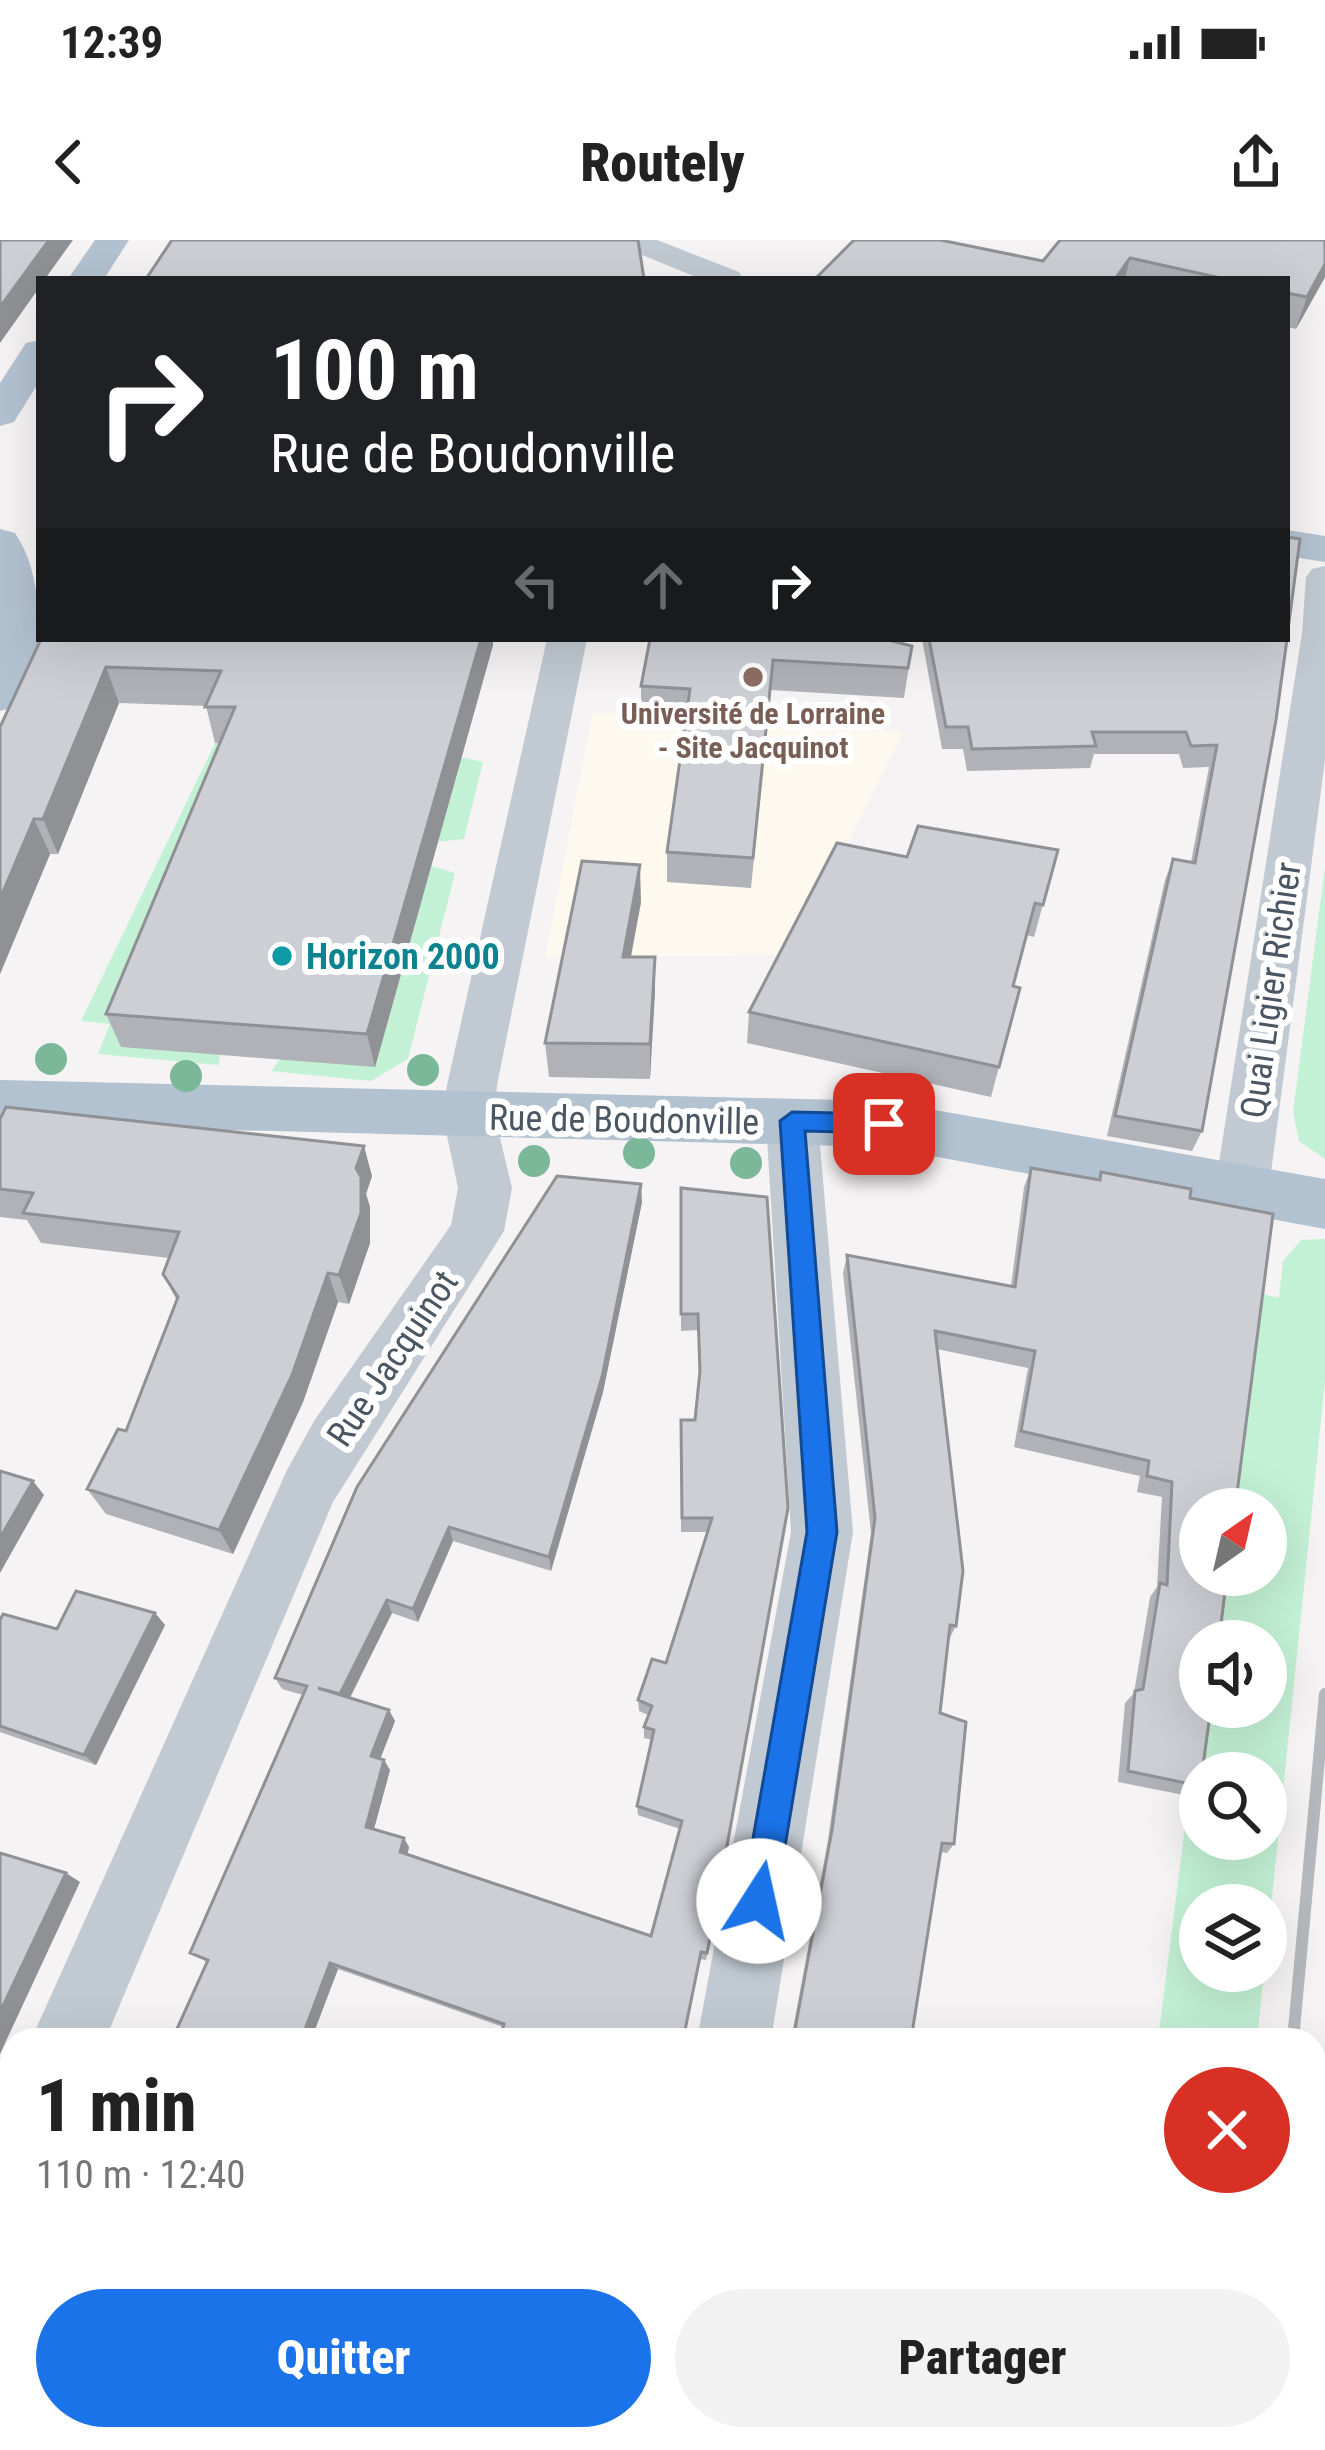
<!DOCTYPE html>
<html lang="fr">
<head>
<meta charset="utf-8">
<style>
	:root { --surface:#fff; --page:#f2f2f2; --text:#222; --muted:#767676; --accent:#1a73e8 }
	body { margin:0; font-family:"Roboto Condensed",sans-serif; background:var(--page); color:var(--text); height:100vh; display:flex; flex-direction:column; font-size:45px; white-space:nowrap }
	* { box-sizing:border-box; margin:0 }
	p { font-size:39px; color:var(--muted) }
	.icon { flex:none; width:66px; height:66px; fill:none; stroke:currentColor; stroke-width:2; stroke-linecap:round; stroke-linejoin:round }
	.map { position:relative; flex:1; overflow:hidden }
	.sheet { position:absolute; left:0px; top:1788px; width:1326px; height:423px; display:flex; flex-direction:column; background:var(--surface); border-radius:36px 36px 0 0; box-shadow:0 12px 48px #0002 }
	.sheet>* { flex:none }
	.guide { position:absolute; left:36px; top:36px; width:1254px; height:366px; border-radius:0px; box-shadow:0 12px 48px #0002; background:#202124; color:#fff; overflow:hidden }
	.needle { width:78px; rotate:34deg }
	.controls { position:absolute; left:1179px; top:1248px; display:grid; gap:24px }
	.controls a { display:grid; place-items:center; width:108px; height:108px; border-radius:50%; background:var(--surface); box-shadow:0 12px 48px #0002; font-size:60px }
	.pin { position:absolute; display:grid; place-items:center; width:102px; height:102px; color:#fff; margin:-51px; border-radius:24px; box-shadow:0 6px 18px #0006 }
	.me { position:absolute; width:132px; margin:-66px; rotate:10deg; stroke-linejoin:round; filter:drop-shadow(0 0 9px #0008) }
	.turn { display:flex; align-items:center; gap:42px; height:252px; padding:0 36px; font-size:54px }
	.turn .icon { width:156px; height:156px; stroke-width:2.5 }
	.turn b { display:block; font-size:84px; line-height:102px }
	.lanes { display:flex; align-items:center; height:114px; padding:0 36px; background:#0003; justify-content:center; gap:60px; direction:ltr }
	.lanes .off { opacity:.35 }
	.round { display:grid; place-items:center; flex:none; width:126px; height:126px; border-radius:63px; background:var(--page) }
	.overview { display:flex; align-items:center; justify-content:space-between; height:204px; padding:0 36px }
	h1 { font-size:72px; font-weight:800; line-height:90px }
	.action { display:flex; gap:24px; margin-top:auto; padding:24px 36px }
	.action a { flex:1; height:138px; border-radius:72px; background:var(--accent); color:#fff; font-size:48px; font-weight:800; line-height:138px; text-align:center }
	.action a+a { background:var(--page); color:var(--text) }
	.status { display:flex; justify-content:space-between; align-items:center; height:84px; padding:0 60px; background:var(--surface); direction:ltr }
	.status svg { height:33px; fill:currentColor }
	header { display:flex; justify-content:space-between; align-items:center; height:156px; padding:0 36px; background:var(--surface); font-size:54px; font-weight:800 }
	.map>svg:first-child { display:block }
	.commercial { fill:#fdf9ef }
	.green { fill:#c3f1d5; fill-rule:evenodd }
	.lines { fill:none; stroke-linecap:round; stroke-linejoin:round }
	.minor { fill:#c1cad2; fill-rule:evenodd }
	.major { fill:#b3c2d1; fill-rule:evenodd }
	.rail { stroke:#b5b8bd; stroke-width:12 }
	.tree { fill:#7bb799 }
	.wall { fill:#b0b2b7 }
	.shaded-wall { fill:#909195 }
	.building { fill:#cdcfd5; stroke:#909195; stroke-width:3 }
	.route { fill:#1a73e8; stroke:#114b97; stroke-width:3 }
	.education-dot { fill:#8d6e63; stroke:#fff; stroke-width:4.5 }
	.culture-dot { fill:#0f9aa8; stroke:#fff; stroke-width:4.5 }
	.labels { text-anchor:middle; stroke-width:12; stroke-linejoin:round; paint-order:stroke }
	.far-education-label { font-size:30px; font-weight:bold; fill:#785e54; stroke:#fff }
	.culture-label { font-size:36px; font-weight:bold; fill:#0d838f; stroke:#fff; text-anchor:start }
	.street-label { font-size:36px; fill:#4a5661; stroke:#fff }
</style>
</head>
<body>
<div class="status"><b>12:39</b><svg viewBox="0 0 49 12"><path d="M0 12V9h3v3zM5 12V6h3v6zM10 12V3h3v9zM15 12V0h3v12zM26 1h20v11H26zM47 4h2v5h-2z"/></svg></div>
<header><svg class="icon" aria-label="back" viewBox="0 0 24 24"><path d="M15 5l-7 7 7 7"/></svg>Routely<svg class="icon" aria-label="share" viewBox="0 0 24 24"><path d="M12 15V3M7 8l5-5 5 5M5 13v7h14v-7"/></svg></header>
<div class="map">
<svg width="1325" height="2210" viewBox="0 0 1325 2210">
	<rect width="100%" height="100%" fill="#f5f3f3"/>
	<path class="commercial" d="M593,473L903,492L792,715L545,717Z"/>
	<path class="green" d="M245,502L219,825L98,814L110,784L81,781L215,503Z
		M461,517L483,522L464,599L436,602Z
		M431,626L455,633L408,819L371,841L271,831Z
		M1325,627V919L1299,901L1293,872Z
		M1325,999V1142L1266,1716V1665H1200V1731H1264L1257,1800H1158L1200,1467H1266V1401H1209L1217,1335H1266V1269H1226L1254,1052L1279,1058L1283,1021L1301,1000ZM1200,1533H1266V1599H1200Z"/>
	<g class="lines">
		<path class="minor" d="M616,0H657L739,32L743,39H701L620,6Z
			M1325,326V520L1269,948L1261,963L1242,969L1223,963L1215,948L1302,393L1306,337L1312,329Z
			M547,399H587L497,845L495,877L512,948L504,991L333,1262L105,1800H31L287,1230L314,1181L451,985L458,948L443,877L447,845Z
			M792,861L810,867L818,881L853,1292L771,1800H697L791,1292L766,881L774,867Z
			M12,1890V1990L0,1995V1895Z
			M602,2199H686L683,2210H599Z"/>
		<path class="major" d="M95,0H129L104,39H68Z
			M39,100V142L14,182L0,186V143L26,103Z
			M0,289L15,293C36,324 39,363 39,399L46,401L37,438L17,466L0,471Z
			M1287,290L1325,296V322L1287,316Z
			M0,840L884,861L1325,939V989L884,907L0,884Z"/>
		<path class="rail" d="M1293,1800L1325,1454
			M1314,2051L1325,1912
			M1255,2210L1256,2199
			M1301,2210L1302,2199"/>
	</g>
	<g class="tree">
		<circle cx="51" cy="819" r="16"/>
		<circle cx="423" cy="830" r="16"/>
		<circle cx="186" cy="836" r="16"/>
		<circle cx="639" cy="913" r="16"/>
		<circle cx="534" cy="921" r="16"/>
		<circle cx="746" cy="923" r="16"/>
	</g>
	<path class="wall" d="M1325,0V37L1296,89L1287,87V39H815Z
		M41,399H493V405L375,827L121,807L106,774L220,503H215L206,466L119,463L58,614H50L0,734Z
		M650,399L912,406L904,458L771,450L751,648L667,642V612L686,479L641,476V446Z
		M922,399H1287L1202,891L1192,911L1107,896L1165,640L1173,619L1191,622L1209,527L1183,528L1179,514H1094L1090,528L967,531L963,509H942Z
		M1058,610L1034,697L1027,695L1013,746L1020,748L991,857L747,803L749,772L907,617Z
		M641,662L631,717H655L650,839L549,837L545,803Z
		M0,879L372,936L366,954L370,967V1003L349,1064L338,1062L303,1162L233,1314L106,1274L87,1249L126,1191L177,1061L163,1034L169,1018L41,1003L27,980L0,977Z
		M1031,928L1098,940L1101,932L1190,958L1200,1546L1189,1556L1118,1542L1125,1463L1134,1453L1150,1357L1157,1347L1162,1257L1137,1252L1140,1236L1014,1207L1028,1128L937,1109L956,1386L949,1399L940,1473L954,1604L947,1613L940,1612L911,1800H791L828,1600L871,1293L843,1033L847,1015L1011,1046L1024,947Z
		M681,948L767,957L713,1685L706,1720L700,1719L503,1787L338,1729L311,1800H172L207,1722L190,1713L303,1455L282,1449L275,1438L642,962L603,1152L551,1331L453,1301L418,1382L392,1373L350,1458L395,1481L380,1519L390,1530L374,1589L409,1607L407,1615L651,1696L680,1589L638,1575L637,1566L652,1500L644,1498V1487L648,1475L639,1471L638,1460L666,1423L708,1292H681V1180H695L699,1141L698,1090L681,1091Z
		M155,1373L165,1385L96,1525L0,1492V1380L57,1389Z"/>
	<path class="shaded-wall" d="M49,0H73L45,39H39V48L0,103V67Z
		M1130,18L1125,39H1115Z
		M1325,24V37L1296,89L1307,57Z
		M481,399H493V405L375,827L367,794Z
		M106,427L119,463L58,614L43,579Z
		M34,579L50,614L0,734V659Z
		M640,625L641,662L624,752L623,717Z
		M655,717V753L650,839V804Z
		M364,906L372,936L366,954L370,967V1003L349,1064L339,1035L356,928Z
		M641,944L642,962L603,1152L551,1331L549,1317Z
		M328,1033L338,1062L303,1162L233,1314L219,1290Z
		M33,1241L44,1255L0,1333V1298Z
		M449,1287L453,1301L418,1382L413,1369Z
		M387,1360L392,1373L346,1465L340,1454Z
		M155,1373L165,1385L96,1525L84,1515Z
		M389,1470L395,1481L377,1527L371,1516Z
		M384,1520L390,1530L372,1596L366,1587Z
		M404,1598L409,1607L406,1621L400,1612Z
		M66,1633L80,1642L0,1814V1772Z
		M330,1723L338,1729L311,1800H301Z
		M59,2199L90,2210H60L29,2200Z
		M161,2199H172L168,2210H157Z
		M812,2199H823L838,2204L843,2209Z"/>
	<path class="building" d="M0,0H49L0,67Z
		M172,0H638L644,39H146Z
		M854,0H940L1043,21L1060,0H1325V24L1307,57L1287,53V39H1225L1130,18L1115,39H815Z
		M1287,297L1300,299L1287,397Z
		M41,399H481L367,794L106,774L235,467H205L221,431L106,427L43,579H34L0,659V487Z
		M650,399H885L912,406L908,428L773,420L753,618L667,612L690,449L641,446Z
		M929,399H1287L1276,480L1202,891L1115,876L1173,619L1195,623L1217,505L1191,506L1186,492H1092L1096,506L972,509L968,487H946Z
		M918,586L1058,610L1043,665L1035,663L1013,746L1020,748L999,827L749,772L837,603L907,617Z
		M582,621L640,625L623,717H655L650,804L545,803Z
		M6,867L364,906L356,928L361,937V973L339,1035L328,1033L292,1135L219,1290L87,1249L118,1189L126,1191L178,1057L163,1034L179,992L23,973L33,953L0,949V879Z
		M1031,928L1100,940L1101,932L1191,949L1190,958L1273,974L1235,1269H1200V1335H1227L1219,1401H1200V1467H1211L1202,1533H1200V1546L1128,1531L1135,1451L1143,1449L1160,1343L1167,1345L1172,1242L1147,1236L1149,1221L1021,1191L1035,1111L935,1091L963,1331L956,1386L950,1385L940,1473L966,1482L954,1604L942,1603L911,1800H793L832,1590L875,1278L847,1015L1015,1047Z
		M557,936L641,944L602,1137L549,1317L449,1287L413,1369L387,1360L340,1454L318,1448L389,1470L371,1516L384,1520L366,1587L404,1598L400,1612L651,1696L682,1581L637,1566L654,1490L644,1487L652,1466L638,1460L652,1419L666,1423L712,1278H682L681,1180H695L700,1131L698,1074H681V948L767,957L788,1268L714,1678L707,1713L701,1712L683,1800H499L504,1784L330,1723L301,1800H172L208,1720L190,1713L307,1446L275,1438L357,1247Z
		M0,1231L33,1241L0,1298Z
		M76,1351L155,1373L84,1515L0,1486V1380L3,1374L57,1389Z
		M0,1613L66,1633L0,1772Z
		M12,2060V2096L0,2092Z
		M87,2199H161L157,2210H82Z
		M401,2199H584L581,2210H398Z
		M717,2199H812L843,2209L715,2210Z
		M29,2200L60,2210H18Z"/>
	<path class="route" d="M792,872L884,874L896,884L884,893L805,891L837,1292L776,1661L771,1673L759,1678L747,1673L742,1661L807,1292L780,881Z"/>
	<circle class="education-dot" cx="753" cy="437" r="12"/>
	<circle class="culture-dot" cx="282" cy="716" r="12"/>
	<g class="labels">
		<g class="far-education-label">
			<text x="753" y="484">Université de Lorraine<tspan x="753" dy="34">- Site Jacquinot</tspan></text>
		</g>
		<g class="culture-label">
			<text x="306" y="729">Horizon 2000</text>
		</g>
		<g class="street-label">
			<text transform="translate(1270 750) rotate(-82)" y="13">Quai Ligier Richier</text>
			<text transform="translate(624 879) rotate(1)" y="13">Rue de Boudonville</text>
			<text transform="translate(392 1118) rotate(-56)" y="13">Rue Jacquinot</text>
		</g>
	</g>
</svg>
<div class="controls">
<a><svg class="needle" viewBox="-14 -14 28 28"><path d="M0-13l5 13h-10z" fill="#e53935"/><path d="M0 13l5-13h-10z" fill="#767676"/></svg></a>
<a><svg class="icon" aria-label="sound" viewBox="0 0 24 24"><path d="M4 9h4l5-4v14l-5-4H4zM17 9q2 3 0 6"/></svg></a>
<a><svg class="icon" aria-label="search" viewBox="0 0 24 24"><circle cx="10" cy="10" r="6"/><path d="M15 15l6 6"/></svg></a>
<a><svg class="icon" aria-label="layers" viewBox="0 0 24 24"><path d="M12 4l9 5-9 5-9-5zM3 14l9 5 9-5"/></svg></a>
</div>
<div class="pin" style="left:884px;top:884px;background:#d93025"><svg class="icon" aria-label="arrive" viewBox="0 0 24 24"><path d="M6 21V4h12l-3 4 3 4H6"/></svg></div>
<svg class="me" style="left:759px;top:1661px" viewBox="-20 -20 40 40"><circle r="19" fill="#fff"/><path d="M0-13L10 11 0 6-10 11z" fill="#1a73e8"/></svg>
<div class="guide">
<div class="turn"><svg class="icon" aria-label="right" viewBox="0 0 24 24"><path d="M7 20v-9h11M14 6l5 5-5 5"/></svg><div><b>100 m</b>Rue de Boudonville</div></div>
<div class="lanes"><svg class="icon off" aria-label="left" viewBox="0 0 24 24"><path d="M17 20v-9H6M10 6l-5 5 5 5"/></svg><svg class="icon off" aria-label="ahead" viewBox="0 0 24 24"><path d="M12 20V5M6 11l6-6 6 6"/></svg><svg class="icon" aria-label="right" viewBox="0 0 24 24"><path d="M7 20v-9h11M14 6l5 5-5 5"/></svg></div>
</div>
<section class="sheet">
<div class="overview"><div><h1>1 min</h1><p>110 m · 12:40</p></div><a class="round" style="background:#d93025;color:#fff"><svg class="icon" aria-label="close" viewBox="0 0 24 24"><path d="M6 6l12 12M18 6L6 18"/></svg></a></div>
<div class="action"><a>Quitter</a><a>Partager</a></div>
</section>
</div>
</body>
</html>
